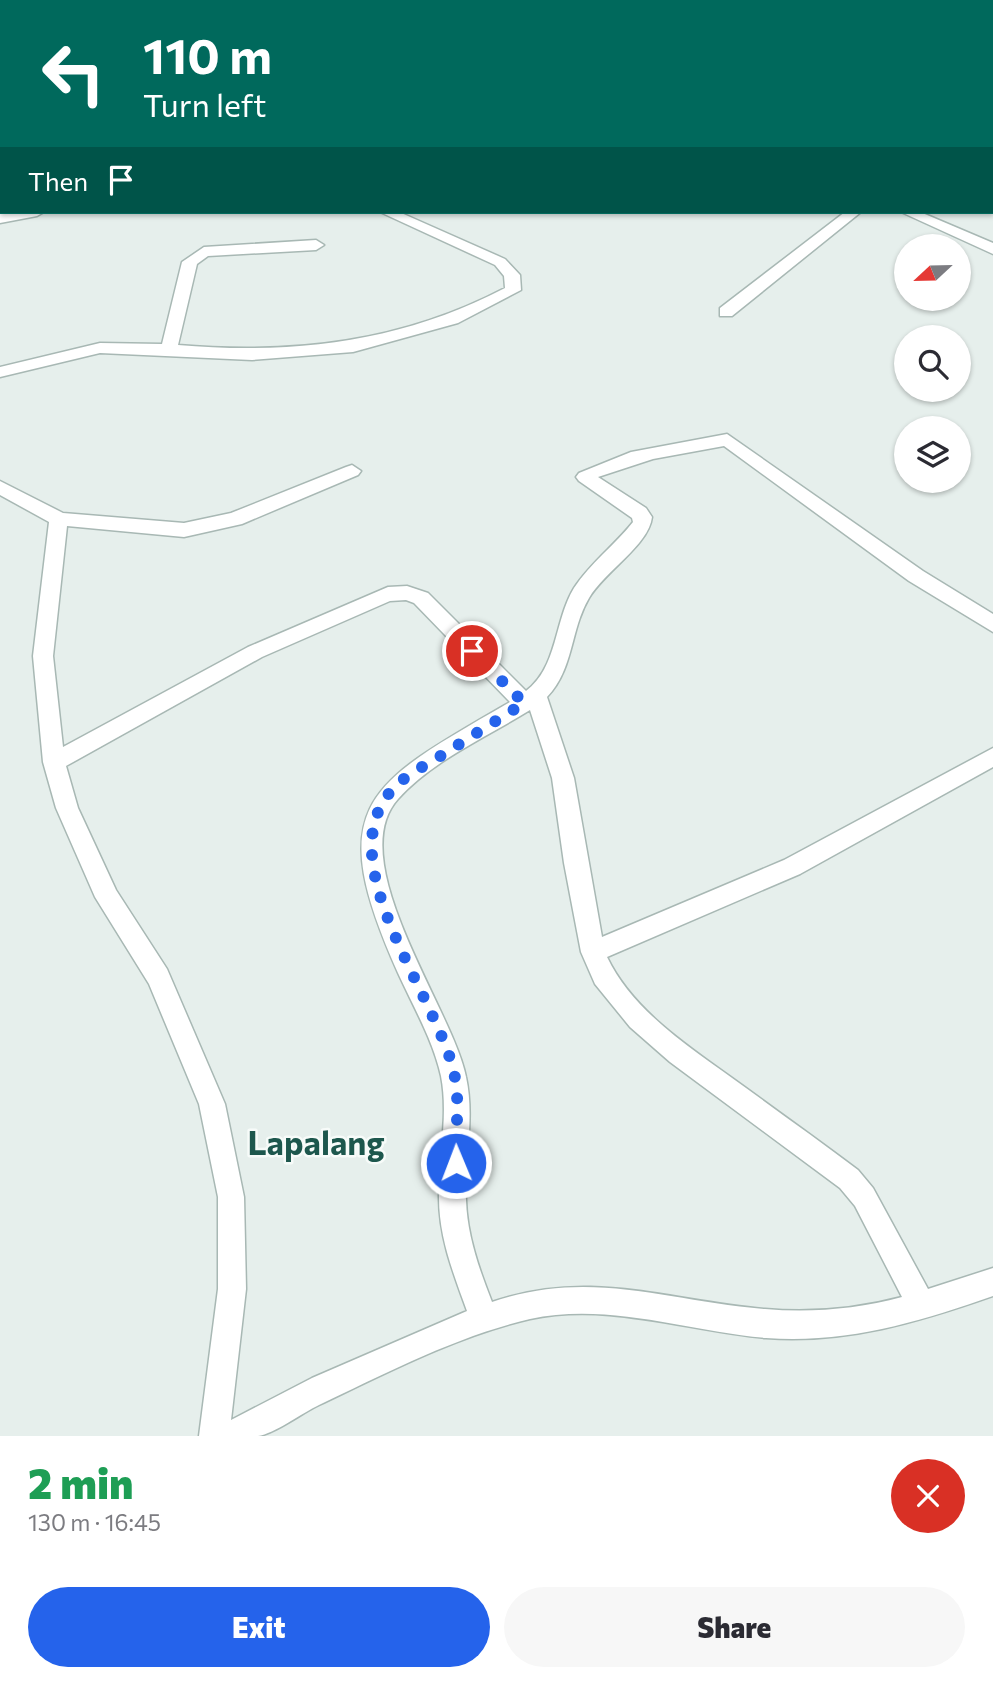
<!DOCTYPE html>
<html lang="en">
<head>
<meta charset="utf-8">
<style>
	:root { --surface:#fff; --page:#f7f7f7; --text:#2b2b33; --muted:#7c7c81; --accent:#2563eb }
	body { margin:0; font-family:Commissioner,sans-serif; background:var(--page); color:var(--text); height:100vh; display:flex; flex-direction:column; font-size:26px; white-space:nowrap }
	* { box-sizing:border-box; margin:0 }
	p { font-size:23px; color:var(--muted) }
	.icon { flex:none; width:38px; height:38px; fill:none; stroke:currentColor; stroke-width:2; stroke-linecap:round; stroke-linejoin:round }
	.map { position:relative; height:1436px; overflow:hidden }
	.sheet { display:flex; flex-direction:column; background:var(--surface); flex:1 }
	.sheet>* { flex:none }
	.banner { position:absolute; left:0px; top:0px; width:994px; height:214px; box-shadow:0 2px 5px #0004; background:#00695c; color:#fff; overflow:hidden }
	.needle { width:46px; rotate:248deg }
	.fabs { position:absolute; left:894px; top:234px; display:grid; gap:14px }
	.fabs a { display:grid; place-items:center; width:77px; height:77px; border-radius:50%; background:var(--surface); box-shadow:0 2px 5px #0004; font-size:35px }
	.pin { position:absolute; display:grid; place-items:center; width:60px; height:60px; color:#fff; margin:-30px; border:4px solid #fff; border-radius:50%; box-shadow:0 2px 7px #0007 }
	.me { position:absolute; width:77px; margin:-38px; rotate:359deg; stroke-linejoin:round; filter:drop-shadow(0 0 5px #0008) }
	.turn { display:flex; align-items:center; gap:24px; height:147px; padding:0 28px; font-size:32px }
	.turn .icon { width:91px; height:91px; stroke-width:2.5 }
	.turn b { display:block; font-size:49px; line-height:60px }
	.then { display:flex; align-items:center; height:66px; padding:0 28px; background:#0003; gap:14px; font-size:26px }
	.round { display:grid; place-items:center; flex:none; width:74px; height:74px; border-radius:37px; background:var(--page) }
	.head { display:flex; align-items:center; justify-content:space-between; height:119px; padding:0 28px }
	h1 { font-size:42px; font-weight:800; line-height:52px; color:#1e9e55 }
	.primary-button { display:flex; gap:14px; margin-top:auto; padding:14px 28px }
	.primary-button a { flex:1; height:80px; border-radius:42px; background:var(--accent); color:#fff; font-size:28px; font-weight:800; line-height:80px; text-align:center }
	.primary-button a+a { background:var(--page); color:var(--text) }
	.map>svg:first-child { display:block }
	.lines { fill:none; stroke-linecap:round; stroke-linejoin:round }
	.minor-casing { stroke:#a8b8b4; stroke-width:3 }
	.minor { fill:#fff; fill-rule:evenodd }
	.wall { fill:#a1aea9 }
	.shaded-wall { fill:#838d8a }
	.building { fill:#bbcac5; stroke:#838d8a; stroke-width:2 }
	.route { stroke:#2563eb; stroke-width:12; stroke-dasharray:0 21.6 }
	.labels { text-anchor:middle; stroke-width:5; stroke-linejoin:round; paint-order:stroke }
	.near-neighbourhood-label { font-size:33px; font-weight:bold; fill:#1d574d; stroke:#f7fbf9 }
</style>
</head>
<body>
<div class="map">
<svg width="993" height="1436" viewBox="0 0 993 1436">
	<rect width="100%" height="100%" fill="#e6efec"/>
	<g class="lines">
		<g class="minor-casing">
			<path id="minor" d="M94,0H108L109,2H95Z
				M311,0H325L310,2Z
				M467,0H480L481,2H468Z
				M581,0H595L596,2H582Z
				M699,0H712L713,2H700Z
				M992,42H993V50H992Z
				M0,125H2V133H0Z
				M11,212H44L37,216L0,223V213Z
				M380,212H399L505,259L520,275L521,290L458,323L353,352L252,360L100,353L0,377V367L100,343L162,344L182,262L204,247L316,240L324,245L316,250L208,256L197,264L178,345C293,355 402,342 505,288L504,276L495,265Z
				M845,212H861L732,316H720V308Z
				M901,212H920L993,243V254Z
				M727,434L923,571L993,614V632L909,581L724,446L653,459L598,477L646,508L652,517C649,545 604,572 589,598C570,630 574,669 547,697L574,778L602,937L784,860L993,748V767L800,874L607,957C634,1014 697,1052 746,1088C783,1115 821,1142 858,1170L873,1188L928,1289L993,1268V1296C919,1322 846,1344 766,1338C687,1331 608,1302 530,1319C457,1336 386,1373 319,1405C302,1413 274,1434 258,1436C239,1436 218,1436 199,1436L218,1289V1197L199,1104L149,984L95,897L56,808L43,762L33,656L49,522L0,495V481L63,513L184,523L231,513L346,467L352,465L361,471L358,475L242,524L184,537L67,526L53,656L63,747L248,647L388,587L407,586L428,593L526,691C558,667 554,621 574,588C590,563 615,545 633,522L632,518L579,481L576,477L579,473L631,452ZM406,600L414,603L510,702C367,785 322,803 398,973C413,1006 433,1040 441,1076C449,1117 438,1157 439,1198C439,1238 454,1275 467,1311L312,1378L231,1420L246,1289L244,1197L225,1104L167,969L116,890L78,808L66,766L262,657L390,601ZM530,710L552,778L564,863L581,952L595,984L630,1027L670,1062L840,1188L855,1206L902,1297C857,1309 811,1313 765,1309C667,1301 590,1268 492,1302C479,1269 467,1235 466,1200C464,1159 475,1118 466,1077C453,1010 342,861 398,799C433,760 487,737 530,710Z"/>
		</g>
		<use href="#minor" class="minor"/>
	</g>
	<path class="wall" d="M374,0H464L467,2H375Z
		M476,0H581L583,2H479Z
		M596,0H673L668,2H599Z
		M864,0H955L959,2H862Z
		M975,0H993V8L992,2H979Z"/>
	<path class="shaded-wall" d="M638,0H648V2H633Z
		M656,0H673L668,2H656Z
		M729,0H749L743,2H728Z"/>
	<path class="building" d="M347,0H362L365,2H342Z
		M384,0H421L423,2H386Z
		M427,0H464L467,2H430Z
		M494,0H531L534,2H497Z
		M544,0H581L583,2H547Z
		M617,0H638L633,2H619Z
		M819,0H826L829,2H815Z
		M864,0H898L902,2L862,1Z
		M917,0H955L959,2H921Z"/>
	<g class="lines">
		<path class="route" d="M456,1163C455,1136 460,1104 455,1078C442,1000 318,855 399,783C410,773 426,765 439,757C467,739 496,721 524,703L472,651"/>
	</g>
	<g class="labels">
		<g class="near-neighbourhood-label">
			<text x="316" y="1155">Lapalang</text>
		</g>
	</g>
</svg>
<div class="fabs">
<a><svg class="needle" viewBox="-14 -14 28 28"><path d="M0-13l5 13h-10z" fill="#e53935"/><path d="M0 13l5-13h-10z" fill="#7c7c81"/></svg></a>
<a><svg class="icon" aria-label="search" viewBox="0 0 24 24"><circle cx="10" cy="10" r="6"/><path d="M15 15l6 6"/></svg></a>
<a><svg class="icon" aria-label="layers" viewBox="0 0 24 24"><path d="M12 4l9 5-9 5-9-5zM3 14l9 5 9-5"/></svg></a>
</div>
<div class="pin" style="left:472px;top:651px;background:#d93025"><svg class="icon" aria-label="arrive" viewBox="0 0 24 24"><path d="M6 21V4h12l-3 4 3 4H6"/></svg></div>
<svg class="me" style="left:456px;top:1163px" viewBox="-20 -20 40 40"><circle r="17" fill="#2563eb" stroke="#fff" stroke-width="3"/><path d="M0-11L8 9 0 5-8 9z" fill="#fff"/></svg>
<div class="banner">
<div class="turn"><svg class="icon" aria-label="left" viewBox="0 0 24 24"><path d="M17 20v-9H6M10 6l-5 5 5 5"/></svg><div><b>110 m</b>Turn left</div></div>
<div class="then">Then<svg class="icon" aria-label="arrive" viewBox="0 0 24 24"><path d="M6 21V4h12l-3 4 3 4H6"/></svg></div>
</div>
</div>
<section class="sheet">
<div class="head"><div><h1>2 min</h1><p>130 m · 16:45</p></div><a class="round" style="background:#d93025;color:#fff"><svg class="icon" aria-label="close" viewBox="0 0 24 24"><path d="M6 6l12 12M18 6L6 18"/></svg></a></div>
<div class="primary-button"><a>Exit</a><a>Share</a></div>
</section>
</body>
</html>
